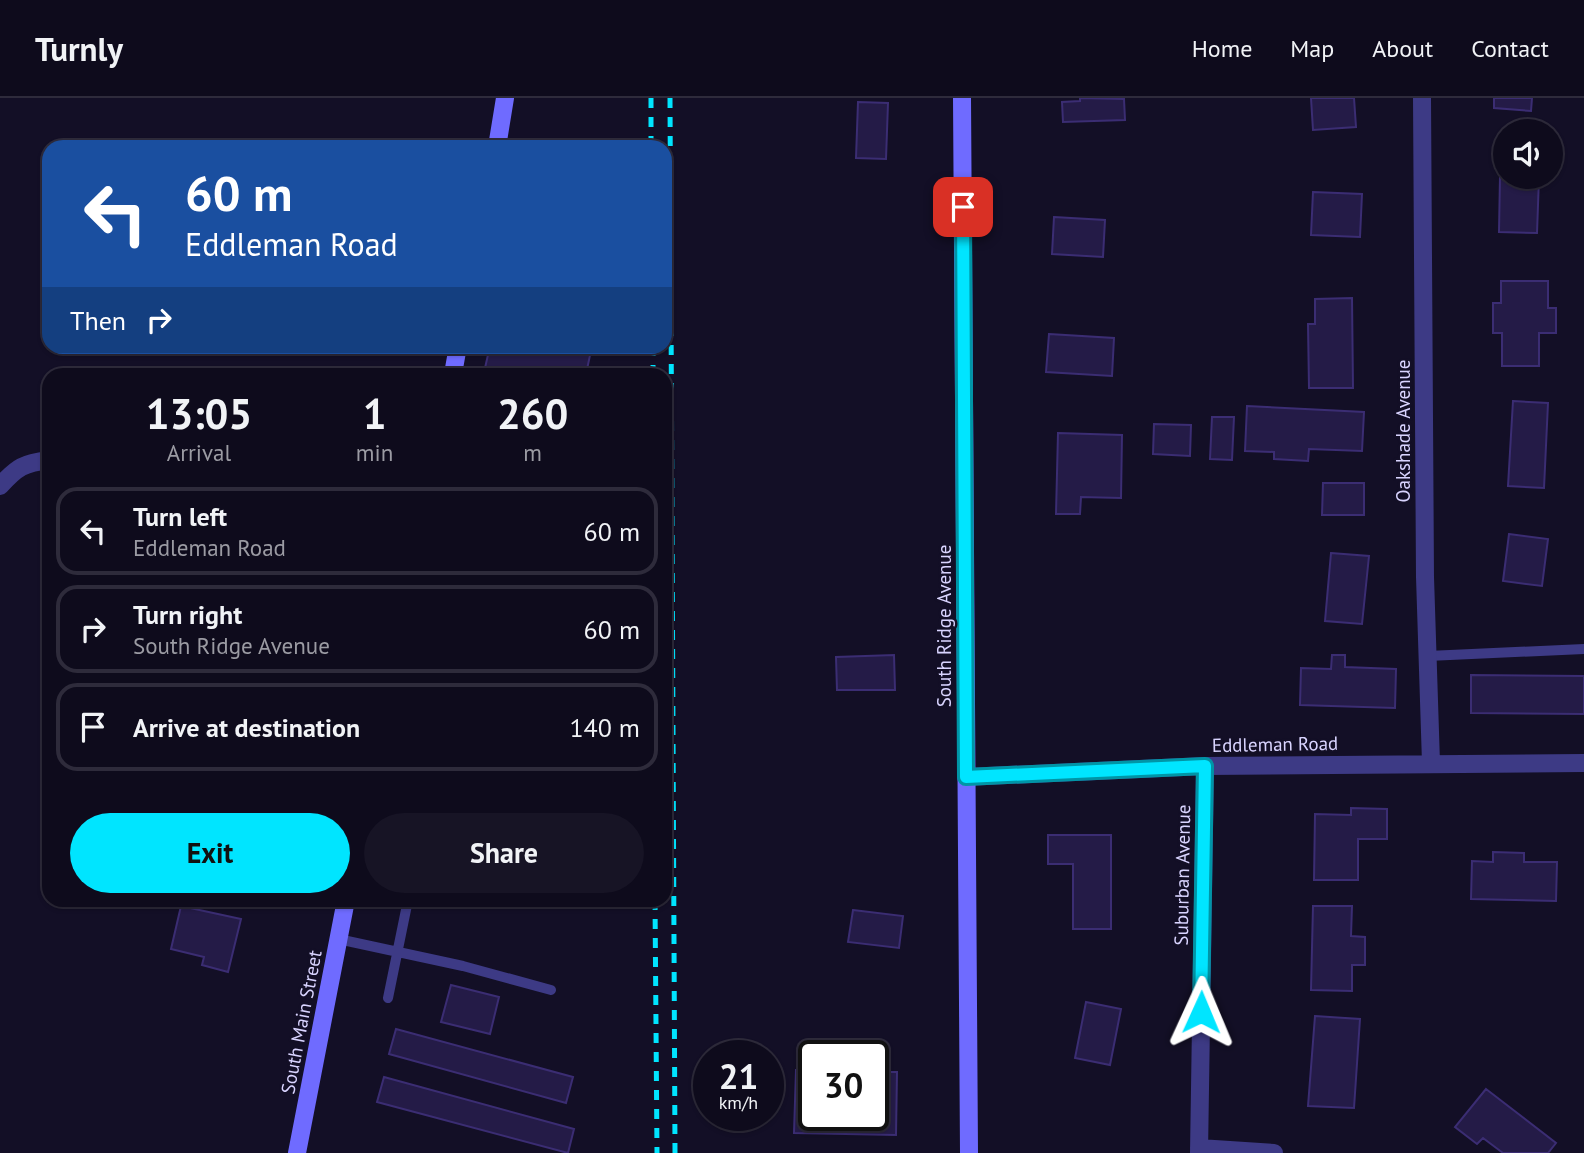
<!DOCTYPE html>
<html lang="en">
<head>
<meta charset="utf-8">
<style>
	:root { --surface:#0e0b1c; --page:#171425; --text:#f1f3f6; --muted:#9b9ba3; --line:#2e2b3b; --accent:#00e5ff }
	body { margin:0; font-family:"PT Sans",sans-serif; background:var(--page); color:var(--text); height:100vh; display:flex; flex-direction:column; font-size:26px; white-space:nowrap }
	* { box-sizing:border-box; margin:0 }
	p { font-size:23px; color:var(--muted) }
	.icon { flex:none; width:38px; height:38px; fill:none; stroke:currentColor; stroke-width:2; stroke-linecap:round; stroke-linejoin:round }
	.map { position:relative; flex:1; overflow:hidden }
	.drawer { position:absolute; left:42px; top:270px; width:630px; height:539px; display:flex; flex-direction:column; background:var(--surface); border-radius:21px; box-shadow:0 2px 5px #0004,0 0 0 2px var(--line) }
	.drawer>* { flex:none }
	.hud { position:absolute; left:42px; top:42px; width:630px; height:214px; border-radius:21px; box-shadow:0 2px 5px #0004,0 0 0 2px var(--line); background:#1a4fa0; color:#fff; overflow:hidden }
	.tools { position:absolute; left:1493px; top:21px; display:grid; gap:14px }
	.tools a { display:grid; place-items:center; width:70px; height:70px; border-radius:50%; background:var(--surface); box-shadow:0 2px 5px #0004,0 0 0 2px var(--line); font-size:35px }
	.speed { position:absolute; left:693px; top:942px; display:flex; gap:14px; font-size:35px; font-weight:700; text-align:center }
	.speed>* { display:grid; place-content:center; width:91px; height:91px; border-radius:50%; background:var(--surface); box-shadow:0 2px 5px #0004,0 0 0 2px var(--line); line-height:1 }
	.speed small { font-size:18px; font-weight:400 }
	.speed .limit { border:4px solid #111; border-radius:10px; background:#fff; color:#111 }
	.pin { position:absolute; display:grid; place-items:center; width:60px; height:60px; color:#fff; margin:-30px; border-radius:14px; box-shadow:0 4px 10px #0006 }
	.me { position:absolute; width:77px; margin:-38px; rotate:1deg; stroke-linejoin:round; filter:drop-shadow(0 0 5px #0008) }
	.turn { display:flex; align-items:center; gap:24px; height:147px; padding:0 28px; font-size:32px }
	.turn .icon { width:91px; height:91px; stroke-width:2.5 }
	.turn b { display:block; font-size:49px; line-height:60px }
	.then { display:flex; align-items:center; height:66px; padding:0 28px; background:#0003; gap:14px; font-size:26px }
	.eta { display:flex; justify-content:space-evenly; align-items:center; height:119px; text-align:center }
	.eta b { font-size:42px; font-weight:800; line-height:49px }
	.action { display:flex; gap:14px; margin-top:auto; padding:14px 28px }
	.action a { flex:1; height:80px; border-radius:42px; background:var(--accent); color:#111; font-size:28px; font-weight:800; line-height:80px; text-align:center }
	.action a+a { background:var(--page); color:var(--text) }
	ul { padding:0; list-style:none }
	li { display:flex; align-items:center; gap:21px; height:88px; margin:0 14px 10px; padding:0 14px; border:4px solid var(--line); border-radius:21px }
	li div { flex:1 }
	li b { display:block; font-size:26px }
	li em { font-style:normal }
	header { display:flex; align-items:center; gap:42px; box-sizing:border-box; height:98px; padding:0 35px; background:var(--surface); border-bottom:2px solid var(--line) }
	header strong { font-size:33px }
	nav { display:flex; gap:38px; margin-inline-start:auto; font-size:24px }
	.map>svg:first-child { display:block }
	.building { fill:#241b47; stroke:#3b2d73; stroke-width:2 }
	.lines { fill:none; stroke-linecap:round; stroke-linejoin:round }
	.lane { stroke:#3d3a85; stroke-width:10 }
	.street { stroke:#3d3a85; stroke-width:18 }
	.secondary { stroke:#6f6bff; stroke-width:18 }
	.rail { stroke:#00e5ff; stroke-width:5; stroke-dasharray:10 9; stroke-linecap:butt }
	.route-casing { stroke:#0095a6; stroke-width:18 }
	.route { stroke:#00e5ff; stroke-width:12 }
	.labels { text-anchor:middle; stroke-width:5; stroke-linejoin:round; paint-order:stroke }
	.street-label { font-size:19px; fill:#d9d4ff; stroke:#130f26 }
</style>
</head>
<body>
<header>
<strong>Turnly</strong>
<nav><a>Home</a><a>Map</a><a>About</a><a>Contact</a></nav>
</header>
<div class="map">
<svg width="1584" height="1055" viewBox="0 0 1584 1055">
	<rect width="100%" height="100%" fill="#130f26"/>
	<path class="building" d="M1080,0L1124,1L1125,22L1063,24L1062,4L1080,3Z
		M1311,0H1354L1356,29L1313,32Z
		M1494,0H1532L1531,13L1494,10Z
		M858,4L888,5L886,61L856,60Z
		M1500,78L1539,79L1537,135L1499,134Z
		M1313,94L1362,96L1360,139L1311,137Z
		M1054,119L1105,122L1103,159L1052,156Z
		M1501,183H1548V210H1556V235H1539V268H1502V235H1493V205H1501Z
		M1352,200L1353,290H1309L1308,226H1315V201Z
		M1049,236L1114,240L1112,278L1046,274Z
		M490,248H592L586,276H513L485,270Z
		M1513,303L1548,305L1544,390L1508,388Z
		M1247,308L1364,314L1362,353L1309,351L1308,363L1274,361V354L1245,353Z
		M1212,319H1234L1232,362L1210,361Z
		M1154,326L1191,327L1190,358L1153,356Z
		M1058,335L1122,337L1121,400L1081,399L1080,416H1056Z
		M1323,385H1364V417H1322Z
		M1509,436L1548,441L1542,488L1503,483Z
		M1331,455L1369,458L1362,526L1325,523Z
		M894,557L895,592H837L836,559Z
		M1332,557H1345V569L1396,571L1395,610L1300,607L1301,570L1331,571Z
		M1471,577L1584,578V616L1471,615Z
		M1351,710L1387,711V741H1358V782H1314L1315,716L1351,717Z
		M1048,737H1111V831H1073V766H1048Z
		M1493,754L1524,755V764H1557L1556,803L1471,801L1472,763L1493,764Z
		M181,808L241,821L228,874L202,867L204,859L171,851Z
		M1313,808H1352L1351,838L1365,839V867H1352V893L1311,892Z
		M853,812L903,818L899,850L848,844Z
		M451,887L499,899L490,936L441,924Z
		M1086,904L1121,911L1110,967L1075,960Z
		M1315,918L1360,921L1354,1010L1308,1008Z
		M396,931L573,979L566,1005L389,956Z
		M796,972H814V1017H873V974H897L896,1037L794,1035Z
		M384,979L574,1031L568,1055L377,1004Z
		M1486,991L1556,1045L1548,1055H1503L1483,1040L1477,1046L1455,1029Z"/>
	<g class="lines">
		<path class="lane" d="M1428,558L1584,551
			M338,841L463,868L551,892
			M388,900L408,802"/>
		<path class="street" d="M1422,0L1425,479L1431,665
			M0,388C17,369 24,365 49,362
			M966,679L1205,668L1584,665
			M1199,1050L1274,1055
			M1199,1055L1205,668"/>
		<path class="secondary" d="M962,0L969,1055
			M497,49L505,0
			M453,276L458,248
			M297,1055L346,802"/>
		<path class="rail" d="M651,0V49
			M670,0L675,1055
			M653,248V276
			M655,802L657,1055"/>
	</g>
	<g class="lines">
		<g class="route-casing">
			<path id="route" d="M963,109L966,679L1205,668L1201,914"/>
		</g>
		<use href="#route" class="route"/>
	</g>
	<g class="labels">
		<g class="street-label">
			<text transform="translate(1403 333) rotate(-90)" y="7">Oakshade Avenue</text>
			<text transform="translate(944 528) rotate(-90)" y="7">South Ridge Avenue</text>
			<text transform="translate(1275 646) rotate(-1)" y="7">Eddleman Road</text>
			<text transform="translate(1182 777) rotate(-89)" y="7">Suburban Avenue</text>
			<text transform="translate(301 924) rotate(-79)" y="7">South Main Street</text>
		</g>
	</g>
</svg>
<div class="tools">
<a><svg class="icon" aria-label="sound" viewBox="0 0 24 24"><path d="M4 9h4l5-4v14l-5-4H4zM17 9q2 3 0 6"/></svg></a>
</div>
<div class="speed"><div>21<small>km/h</small></div><div class="limit">30</div></div>
<div class="pin" style="left:963px;top:109px;background:#d93025"><svg class="icon" aria-label="arrive" viewBox="0 0 24 24"><path d="M6 21V4h12l-3 4 3 4H6"/></svg></div>
<svg class="me" style="left:1201px;top:914px" viewBox="-20 -20 40 40"><path d="M0-17L14 15 0 8-14 15z" fill="#00e5ff" stroke="#fff" stroke-width="4"/></svg>
<div class="hud">
<div class="turn"><svg class="icon" aria-label="left" viewBox="0 0 24 24"><path d="M17 20v-9H6M10 6l-5 5 5 5"/></svg><div><b>60 m</b>Eddleman Road</div></div>
<div class="then">Then<svg class="icon" aria-label="right" viewBox="0 0 24 24"><path d="M7 20v-9h11M14 6l5 5-5 5"/></svg></div>
</div>
<section class="drawer">
<div class="eta">
<div><b>13:05</b><p>Arrival</p></div>
<div><b>1</b><p>min</p></div>
<div><b>260</b><p>m</p></div>
</div>
<ul>
<li><svg class="icon" aria-label="left" viewBox="0 0 24 24"><path d="M17 20v-9H6M10 6l-5 5 5 5"/></svg><div><b>Turn left</b><p>Eddleman Road</p></div><em>60 m</em></li>
<li><svg class="icon" aria-label="right" viewBox="0 0 24 24"><path d="M7 20v-9h11M14 6l5 5-5 5"/></svg><div><b>Turn right</b><p>South Ridge Avenue</p></div><em>60 m</em></li>
<li><svg class="icon" aria-label="arrive" viewBox="0 0 24 24"><path d="M6 21V4h12l-3 4 3 4H6"/></svg><div><b>Arrive at destination</b></div><em>140 m</em></li>
</ul>
<div class="action"><a>Exit</a><a>Share</a></div>
</section>
</div>
</body>
</html>
